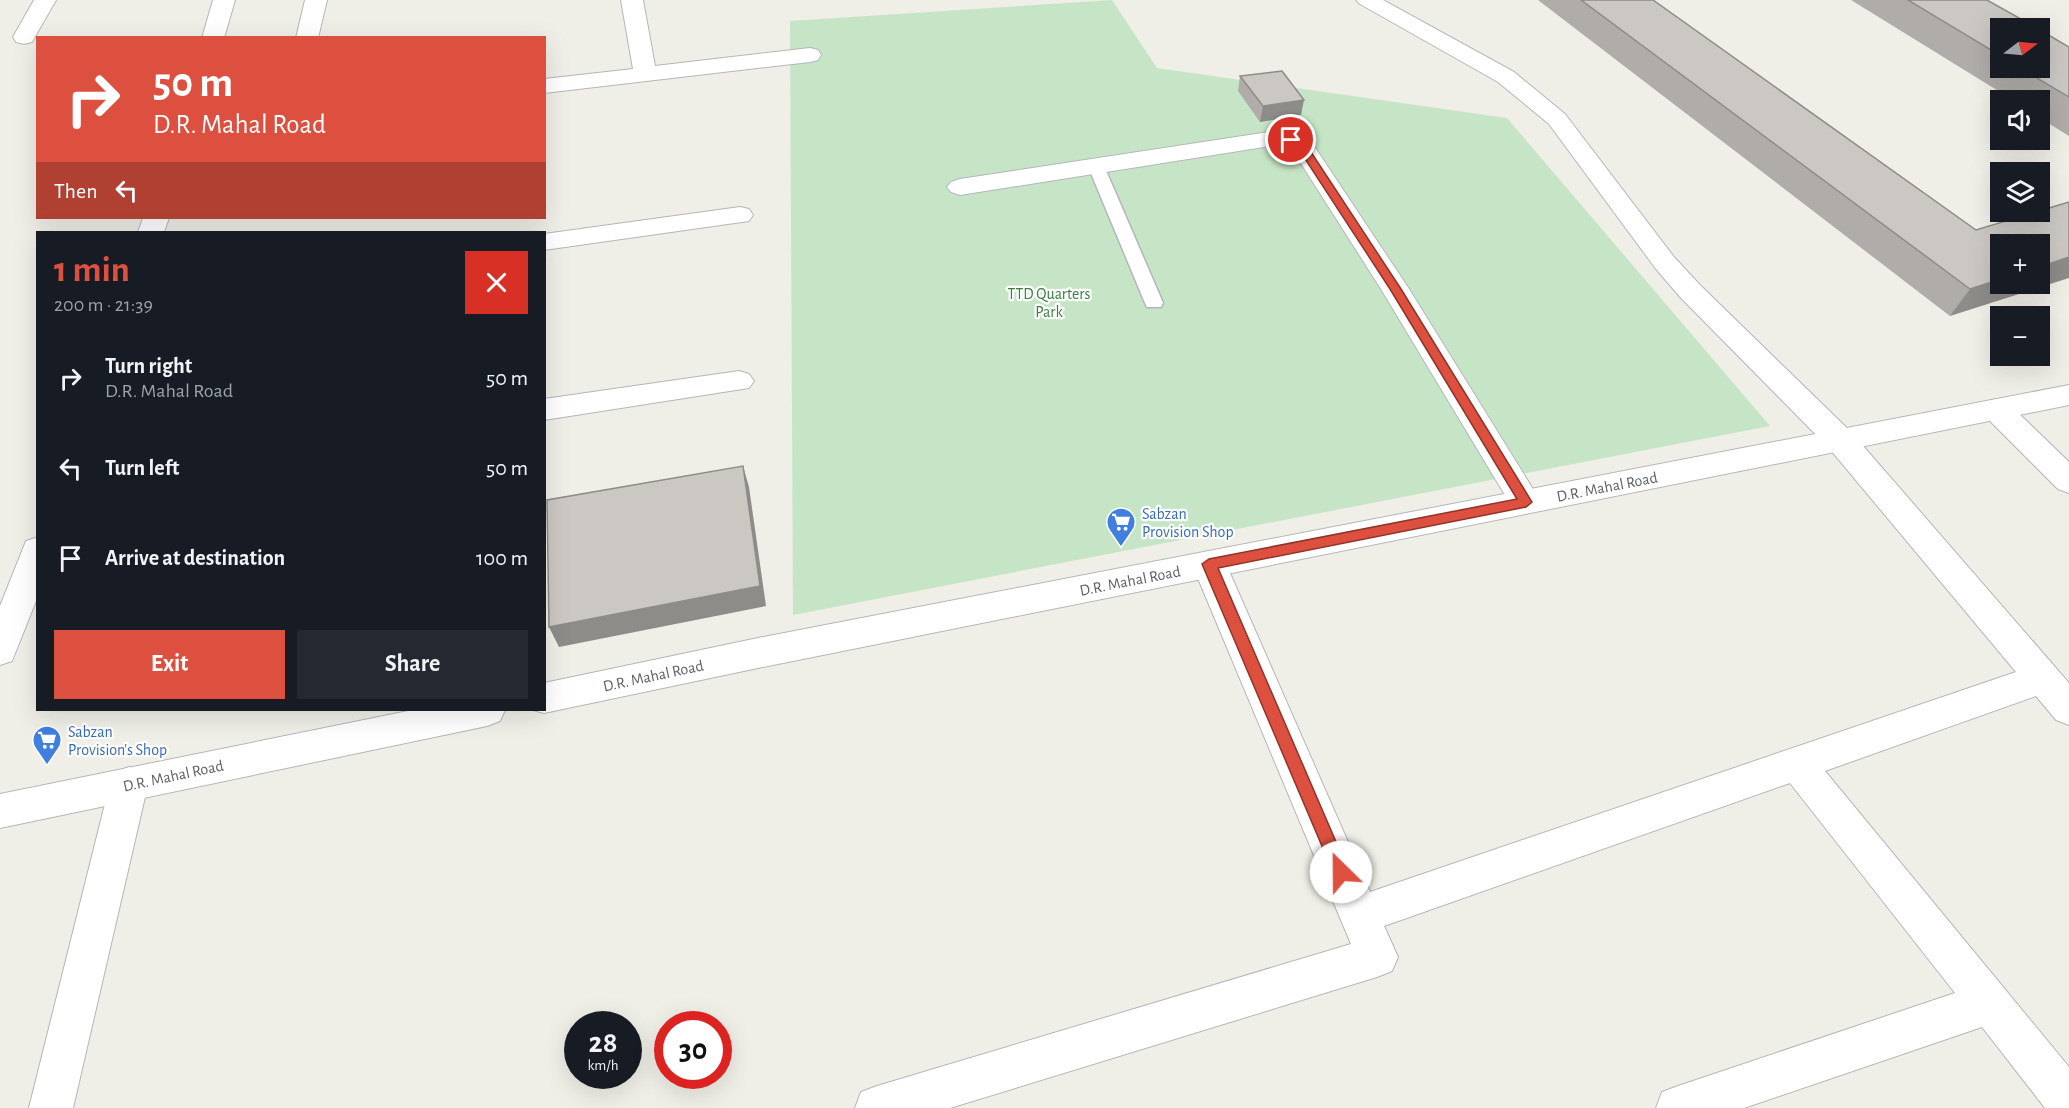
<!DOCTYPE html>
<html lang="en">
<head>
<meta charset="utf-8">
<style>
	:root { --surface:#171b24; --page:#242831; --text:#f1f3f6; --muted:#9ea1a6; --accent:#dd503f }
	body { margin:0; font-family:"Alegreya Sans",sans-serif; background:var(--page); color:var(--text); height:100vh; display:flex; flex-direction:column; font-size:22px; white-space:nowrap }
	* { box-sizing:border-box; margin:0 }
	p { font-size:20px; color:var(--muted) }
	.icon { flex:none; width:33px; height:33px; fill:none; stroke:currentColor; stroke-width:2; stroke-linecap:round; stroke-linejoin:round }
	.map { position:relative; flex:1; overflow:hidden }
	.panel { position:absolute; left:36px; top:231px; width:510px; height:480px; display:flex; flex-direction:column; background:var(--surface); border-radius:0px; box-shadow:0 6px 24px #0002 }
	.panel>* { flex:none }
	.top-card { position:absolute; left:36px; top:36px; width:510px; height:183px; border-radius:0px; box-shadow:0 6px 24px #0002; background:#dd503f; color:#fff; overflow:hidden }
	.needle { width:39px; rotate:74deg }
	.fabs { position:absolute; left:1990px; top:18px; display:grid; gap:12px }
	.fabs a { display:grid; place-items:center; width:60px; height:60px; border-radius:0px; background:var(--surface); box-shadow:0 6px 24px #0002; font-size:30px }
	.speed { position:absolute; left:564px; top:1011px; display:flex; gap:12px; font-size:30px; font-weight:700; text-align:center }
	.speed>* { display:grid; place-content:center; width:78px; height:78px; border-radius:50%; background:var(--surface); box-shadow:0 6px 24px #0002; line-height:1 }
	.speed small { font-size:15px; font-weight:400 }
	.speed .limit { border:9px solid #d22; background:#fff; color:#111 }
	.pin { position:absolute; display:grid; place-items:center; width:51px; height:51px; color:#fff; margin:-26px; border:3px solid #fff; border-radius:50%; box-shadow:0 2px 6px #0007 }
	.me { position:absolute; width:66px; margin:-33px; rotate:337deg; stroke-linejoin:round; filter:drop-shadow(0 0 4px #0008) }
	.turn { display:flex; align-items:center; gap:21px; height:126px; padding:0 18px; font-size:27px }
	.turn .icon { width:78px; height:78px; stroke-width:2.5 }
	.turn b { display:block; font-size:42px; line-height:51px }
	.then { display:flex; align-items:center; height:57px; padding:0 18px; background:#0003; gap:12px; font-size:22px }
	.round { display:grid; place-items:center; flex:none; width:63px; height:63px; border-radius:0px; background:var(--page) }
	.headline { display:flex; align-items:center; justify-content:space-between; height:102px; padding:0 18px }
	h1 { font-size:36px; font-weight:700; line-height:45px; color:var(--accent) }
	.button { display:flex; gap:12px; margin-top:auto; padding:12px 18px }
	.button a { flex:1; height:69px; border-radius:0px; background:var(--accent); color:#fff; font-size:24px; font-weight:700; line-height:69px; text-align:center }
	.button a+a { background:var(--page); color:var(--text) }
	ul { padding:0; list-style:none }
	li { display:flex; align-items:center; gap:18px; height:90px; padding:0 18px }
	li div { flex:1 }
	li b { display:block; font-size:22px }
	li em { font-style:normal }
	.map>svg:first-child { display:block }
	.green { fill:#c6e5c6 }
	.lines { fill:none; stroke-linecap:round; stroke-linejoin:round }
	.service-casing { stroke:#b4b6ba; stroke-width:3 }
	.minor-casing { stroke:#b4b6ba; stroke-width:2 }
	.tertiary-casing { stroke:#b4b6ba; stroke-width:2 }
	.service { fill:#fff; fill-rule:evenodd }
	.minor { fill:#fff; fill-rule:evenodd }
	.tertiary { fill:#fff; fill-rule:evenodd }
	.wall { fill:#afaca9 }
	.shaded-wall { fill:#8e8c89 }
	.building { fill:#cbc8c4; stroke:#8e8c89; stroke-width:1.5 }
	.route { fill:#dd503f; stroke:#903429; stroke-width:1.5 }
	.labels { text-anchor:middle; stroke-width:4.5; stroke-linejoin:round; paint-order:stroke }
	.park-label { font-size:16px; fill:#3b8040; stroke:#fff }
	.street-label { font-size:16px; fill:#5e6166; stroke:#fff }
	.shop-label { font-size:16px; fill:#366cbe; stroke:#fff; text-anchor:start }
</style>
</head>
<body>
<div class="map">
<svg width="2069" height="1108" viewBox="0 0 2069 1108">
	<rect width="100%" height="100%" fill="#efeee7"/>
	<path class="green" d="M1112,0L1157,68L1507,118L1770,426L793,615L790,21Z"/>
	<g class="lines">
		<g class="service-casing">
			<path id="service" d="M1096,161L1104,166L1163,303L1161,307H1147L1145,303L1088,166Z"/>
		</g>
		<g class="minor-casing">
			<path id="minor" d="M34,0H56L32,42L24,44L16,42L13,37Z
				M213,0H235L224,38H202Z
				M305,0H327L318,38H296Z
				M621,0H643L655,66L810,48L818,50L821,55L818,60L810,62L544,93V79L633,69Z
				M1356,0H1383L1514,72L1565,114L1674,257L1700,285L1851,432L2069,683V725L2056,720L2036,696L1825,771L2069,1067V1108H2045L1982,1027L1744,1108H1656L1662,1092L1678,1086L1955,993L1790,783L1384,926L1398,957L1392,971L1377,977L950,1108H855L861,1092L877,1086L1351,944L1192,564L1197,555L1209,551L1221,555L1226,564L1370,892L2016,672L1829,448L1680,297L1656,269L1549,124L1498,82L1360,4Z
				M1276,131L1300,135L1316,149L1409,289L1536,494L1541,502L1536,510L1525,514L1514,510L1381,289L1295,154L1284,146L1276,145L960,195L951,192L947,187L951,182L960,179Z
				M740,207L749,209L753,215L749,221L544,250V234Z
				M143,218H169L164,232H138Z
				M739,371L749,374L754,381L749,388L544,420V399Z
				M1997,399L2008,403L2069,462V493L2058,489L1986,417L1982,410L1986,403Z
				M38,537V596L12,661L0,665V606L26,541Z
				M129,767L142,772L148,784L73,1108H29L110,784L116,772Z"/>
		</g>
		<g class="tertiary-casing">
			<path id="tertiary" d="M2069,385V405L758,668L544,713L533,710H544V683L758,638Z
				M413,710H505L500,721L487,726L0,828V794Z"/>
		</g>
		<use href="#service" class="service"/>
		<use href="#minor" class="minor"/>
		<use href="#tertiary" class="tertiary"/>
	</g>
	<path class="wall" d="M1538,0H1653L1976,230L2069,202L1950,316Z
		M1851,0H1987L2001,28V68H2040L2069,47V136L2040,118V100H2013Z
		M1240,76L1301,115L1260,122L1238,91Z"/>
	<path class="shaded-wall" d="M1304,100L1301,115L1260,122L1263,106Z
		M2069,257V278L1950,316L1970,289L2001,279V284H2040V267Z
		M743,466L749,487L766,606L559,647L549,627Z"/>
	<path class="building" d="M1581,0H1653L1976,230L2069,202V257L2040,267V244H2001V279L1970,289Z
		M1908,0H1987L2037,28H2001V56Z
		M2040,30L2069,47V97L2020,68H2040Z
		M1282,71L1304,100L1263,106L1240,76Z
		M743,466L760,586L549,627L547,500Z"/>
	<path class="route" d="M1288,138H1295L1309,149L1401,289L1532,502L1526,507L1218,568L1349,872L1347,877L1341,879L1335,877L1333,872L1202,564L1209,559L1517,499L1390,289L1300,151L1288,142Z"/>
	<defs>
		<g id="supermarket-pin" transform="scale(1.5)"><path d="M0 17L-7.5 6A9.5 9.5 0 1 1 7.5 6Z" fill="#3f7fe0" stroke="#fff"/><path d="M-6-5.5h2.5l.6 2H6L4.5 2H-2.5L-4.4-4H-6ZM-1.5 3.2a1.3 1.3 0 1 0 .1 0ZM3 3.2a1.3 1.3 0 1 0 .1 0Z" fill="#fff"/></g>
	</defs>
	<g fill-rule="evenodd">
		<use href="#supermarket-pin" x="1121" y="522"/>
		<use href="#supermarket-pin" x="47" y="740"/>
	</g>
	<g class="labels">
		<g class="park-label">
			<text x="1049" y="299">TTD Quarters<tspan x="1049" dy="18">Park</tspan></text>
		</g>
		<g class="street-label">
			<text transform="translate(1607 486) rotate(-11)" y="6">D.R. Mahal Road</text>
			<text transform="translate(1130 580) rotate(-11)" y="6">D.R. Mahal Road</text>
			<text transform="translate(653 675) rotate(-12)" y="6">D.R. Mahal Road</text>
			<text transform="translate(173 775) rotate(-12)" y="6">D.R. Mahal Road</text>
		</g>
		<g class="shop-label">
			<text x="1142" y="519">Sabzan<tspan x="1142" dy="18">Provision Shop</tspan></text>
			<text x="68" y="737">Sabzan<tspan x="68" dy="18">Provision's Shop</tspan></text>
		</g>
	</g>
</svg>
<div class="fabs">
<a><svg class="needle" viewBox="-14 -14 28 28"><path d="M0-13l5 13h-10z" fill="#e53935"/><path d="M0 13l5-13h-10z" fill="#9ea1a6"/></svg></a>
<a><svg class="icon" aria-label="sound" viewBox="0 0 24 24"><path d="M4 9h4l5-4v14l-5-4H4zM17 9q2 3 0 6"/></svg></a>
<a><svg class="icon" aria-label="layers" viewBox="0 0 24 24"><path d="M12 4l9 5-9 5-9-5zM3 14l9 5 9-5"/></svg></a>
<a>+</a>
<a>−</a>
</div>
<div class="speed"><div>28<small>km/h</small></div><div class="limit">30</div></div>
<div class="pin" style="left:1291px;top:140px;background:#d93025"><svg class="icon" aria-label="arrive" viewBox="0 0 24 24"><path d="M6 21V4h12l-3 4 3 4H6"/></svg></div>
<svg class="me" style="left:1341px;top:872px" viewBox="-20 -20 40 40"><circle r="19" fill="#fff"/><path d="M0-13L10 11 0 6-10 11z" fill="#dd503f"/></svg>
<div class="top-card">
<div class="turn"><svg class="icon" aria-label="right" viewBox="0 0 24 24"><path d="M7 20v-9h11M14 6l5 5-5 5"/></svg><div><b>50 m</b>D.R. Mahal Road</div></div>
<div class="then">Then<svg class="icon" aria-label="left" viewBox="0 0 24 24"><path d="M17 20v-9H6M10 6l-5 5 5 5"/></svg></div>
</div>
<section class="panel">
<div class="headline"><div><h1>1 min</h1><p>200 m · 21:39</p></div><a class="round" style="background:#d93025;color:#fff"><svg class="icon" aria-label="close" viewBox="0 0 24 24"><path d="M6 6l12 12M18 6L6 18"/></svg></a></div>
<ul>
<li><svg class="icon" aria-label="right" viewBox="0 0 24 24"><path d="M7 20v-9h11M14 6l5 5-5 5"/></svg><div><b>Turn right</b><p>D.R. Mahal Road</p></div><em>50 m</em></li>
<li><svg class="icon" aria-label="left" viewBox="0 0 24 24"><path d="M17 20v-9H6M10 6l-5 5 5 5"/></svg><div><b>Turn left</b></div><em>50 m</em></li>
<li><svg class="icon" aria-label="arrive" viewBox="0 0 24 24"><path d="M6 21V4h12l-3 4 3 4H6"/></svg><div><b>Arrive at destination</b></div><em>100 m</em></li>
</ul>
<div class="button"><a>Exit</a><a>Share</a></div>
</section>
</div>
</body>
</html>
